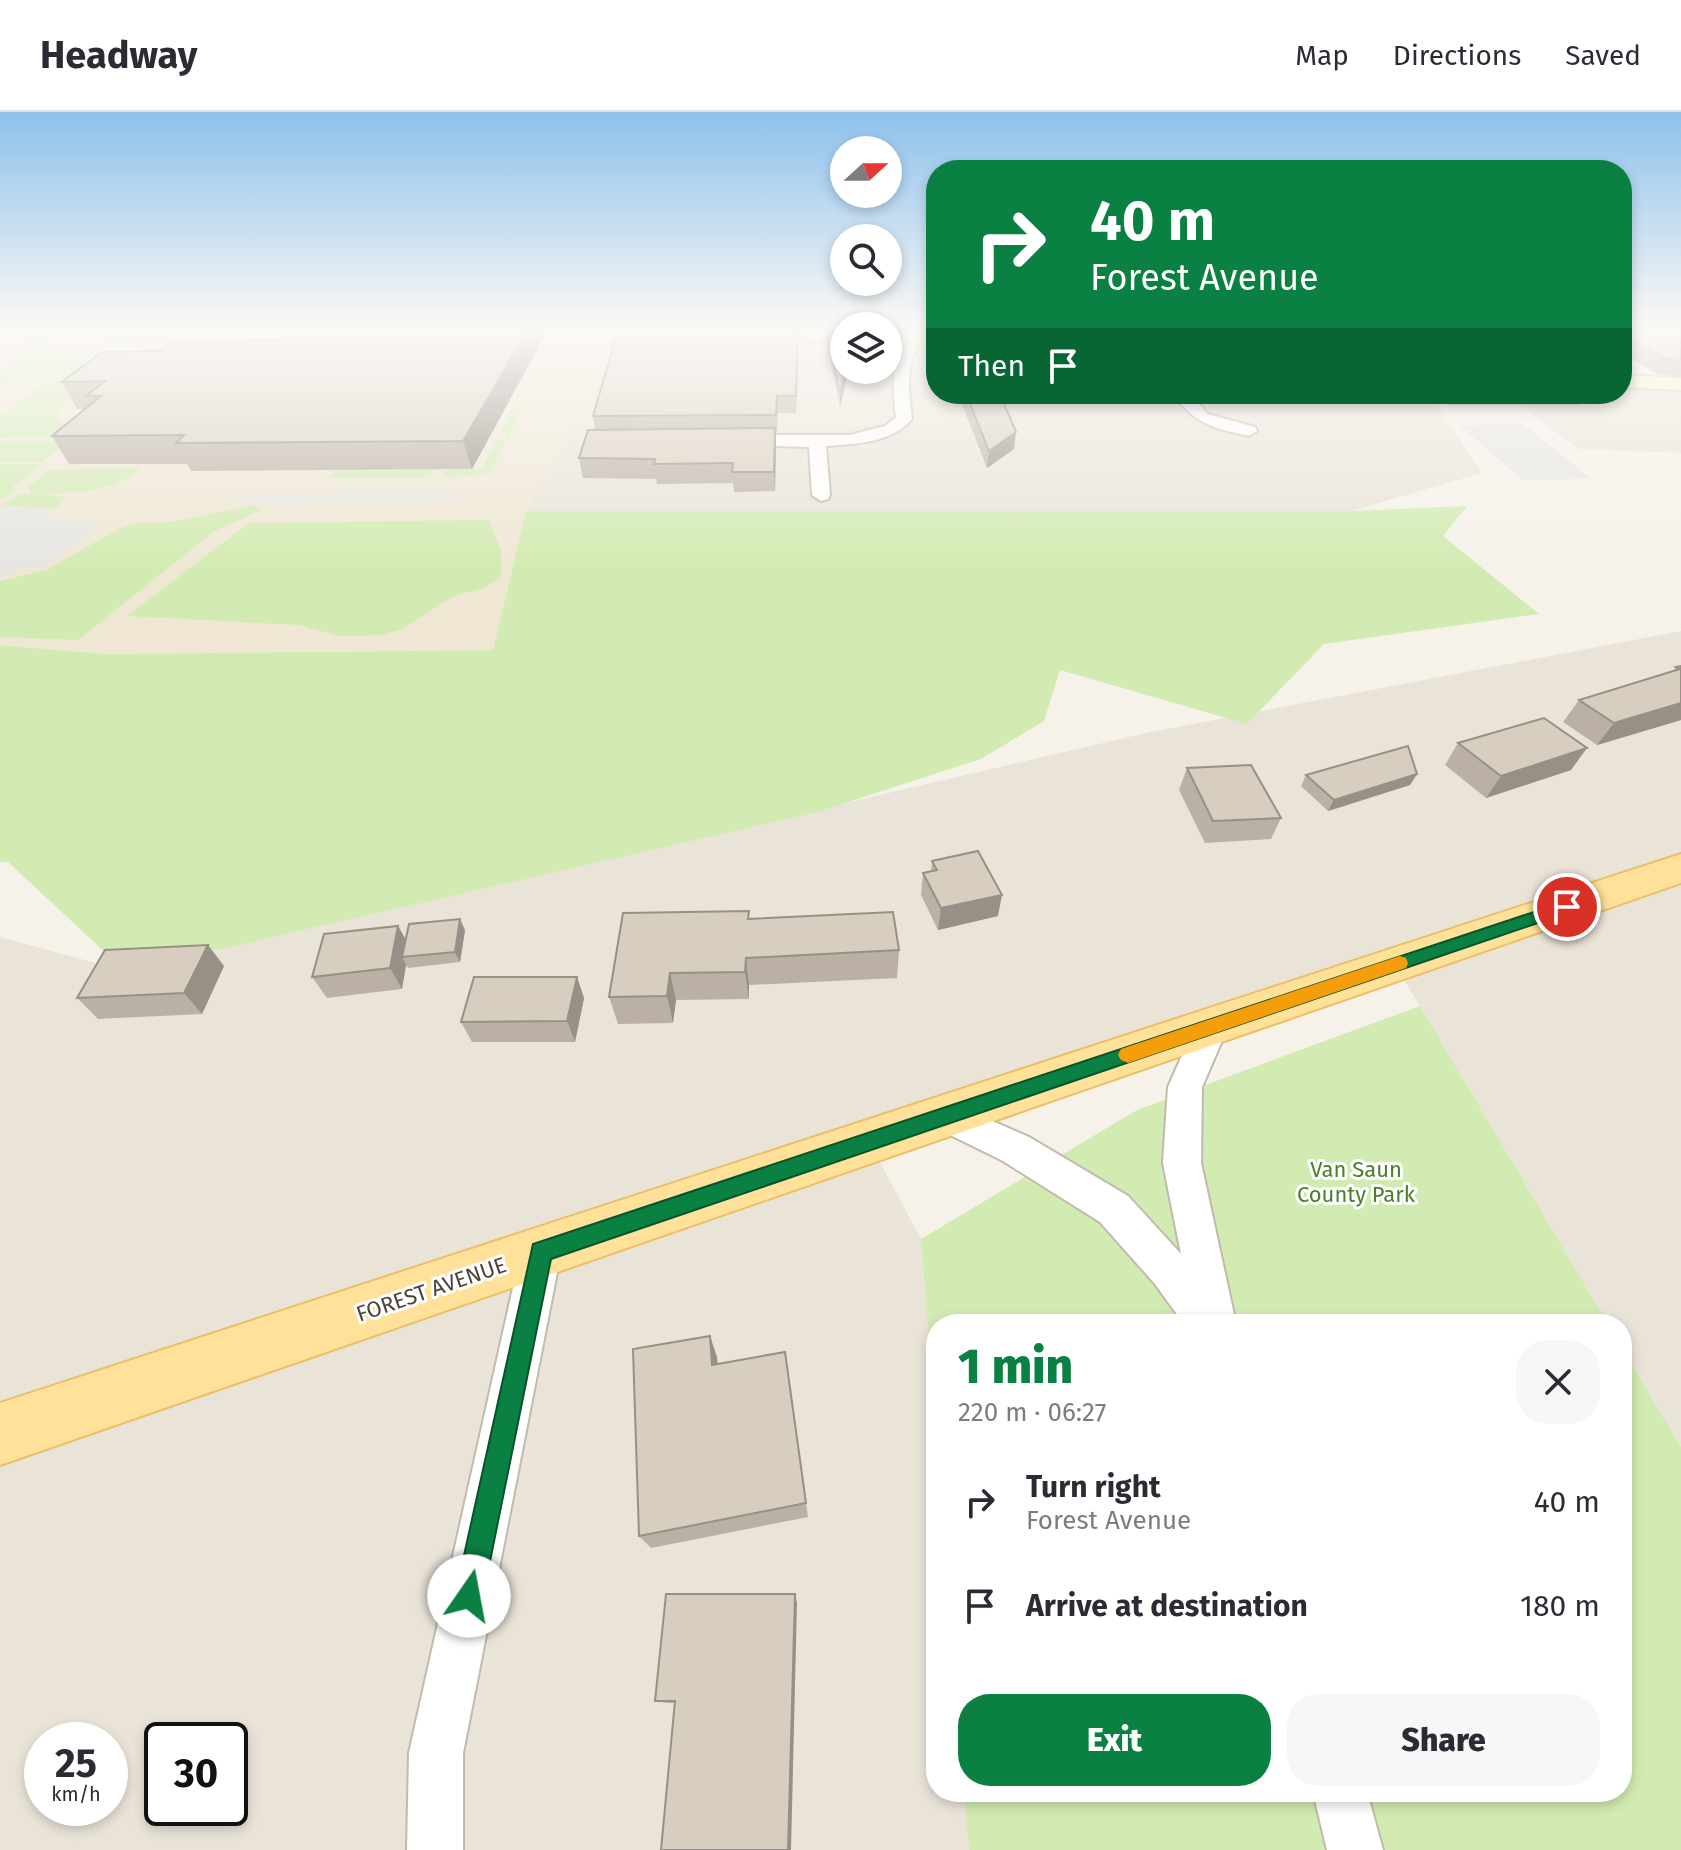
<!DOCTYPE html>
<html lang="en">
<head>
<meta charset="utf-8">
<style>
	:root { --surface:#fff; --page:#f7f7f7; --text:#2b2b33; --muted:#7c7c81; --line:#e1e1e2; --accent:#0b8043 }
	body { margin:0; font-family:"Fira Sans",sans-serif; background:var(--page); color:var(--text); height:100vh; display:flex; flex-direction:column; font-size:30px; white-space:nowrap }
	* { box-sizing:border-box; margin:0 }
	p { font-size:26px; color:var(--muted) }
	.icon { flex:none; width:44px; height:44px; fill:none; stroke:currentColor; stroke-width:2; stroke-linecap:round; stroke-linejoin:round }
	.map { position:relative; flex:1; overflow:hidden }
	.drawer { position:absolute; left:926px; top:1202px; width:706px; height:488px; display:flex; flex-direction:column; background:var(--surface); border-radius:32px; box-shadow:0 4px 12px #0003 }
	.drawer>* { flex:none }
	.top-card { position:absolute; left:926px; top:48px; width:706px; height:244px; border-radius:32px; box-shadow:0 4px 12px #0003; background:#0b8043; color:#fff; overflow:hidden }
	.needle { width:52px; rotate:69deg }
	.buttons { position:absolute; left:830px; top:24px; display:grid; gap:16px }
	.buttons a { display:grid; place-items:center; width:72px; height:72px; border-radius:50%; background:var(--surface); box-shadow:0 4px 12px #0003; font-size:40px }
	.speed { position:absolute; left:24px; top:1610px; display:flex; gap:16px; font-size:40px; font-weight:700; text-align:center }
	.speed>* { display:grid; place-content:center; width:104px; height:104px; border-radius:50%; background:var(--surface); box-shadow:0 4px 12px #0003; line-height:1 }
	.speed small { font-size:20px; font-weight:400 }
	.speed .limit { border:4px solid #111; border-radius:12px; background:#fff; color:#111 }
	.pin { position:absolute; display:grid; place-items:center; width:68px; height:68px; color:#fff; margin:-34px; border:4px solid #fff; border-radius:50%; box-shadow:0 2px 8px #0007 }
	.me { position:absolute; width:88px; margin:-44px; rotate:12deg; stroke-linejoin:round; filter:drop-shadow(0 0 6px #0008) }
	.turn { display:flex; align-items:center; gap:28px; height:168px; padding:0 32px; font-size:36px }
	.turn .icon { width:104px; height:104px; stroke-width:2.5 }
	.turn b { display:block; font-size:56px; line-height:68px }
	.then { display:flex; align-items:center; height:76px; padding:0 32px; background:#0003; gap:16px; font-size:30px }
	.round { display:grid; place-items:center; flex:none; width:84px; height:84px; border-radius:32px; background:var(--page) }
	.head { display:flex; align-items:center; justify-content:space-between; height:136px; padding:0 32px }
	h1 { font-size:48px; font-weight:800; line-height:60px; color:var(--accent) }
	.button { display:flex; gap:16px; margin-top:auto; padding:16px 32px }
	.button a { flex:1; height:92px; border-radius:32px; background:var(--accent); color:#fff; font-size:32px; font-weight:800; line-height:92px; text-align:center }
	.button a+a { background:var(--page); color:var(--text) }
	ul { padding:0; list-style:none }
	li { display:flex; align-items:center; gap:24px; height:104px; padding:0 32px }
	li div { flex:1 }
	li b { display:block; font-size:30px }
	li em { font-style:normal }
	header { display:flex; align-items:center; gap:48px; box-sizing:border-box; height:112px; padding:0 40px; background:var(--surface); border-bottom:2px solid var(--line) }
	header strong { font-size:38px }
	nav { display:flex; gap:44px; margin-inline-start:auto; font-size:28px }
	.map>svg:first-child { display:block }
	.residential { fill:#eae4d8; fill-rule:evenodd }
	.education { fill:#efe7d4 }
	.green { fill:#d2ebb2 }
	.parking { fill:#e7e5e2 }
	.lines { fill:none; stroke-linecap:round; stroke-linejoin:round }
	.street-casing { stroke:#c2baac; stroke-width:4 }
	.secondary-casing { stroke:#d7c699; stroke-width:4 }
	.primary-casing { stroke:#e9c066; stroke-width:4 }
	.street { fill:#fff; fill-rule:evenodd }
	.secondary { fill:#fff2cb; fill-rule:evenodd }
	.primary { fill:#ffe19a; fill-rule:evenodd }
	.wall { fill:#bab1a4 }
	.shaded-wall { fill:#979086 }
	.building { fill:#d8cebf; stroke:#979086; stroke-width:2 }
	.route { fill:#0b8043; stroke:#07532c; stroke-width:2 }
	.slow { fill:#f59e0b }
	.labels { text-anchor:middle; stroke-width:6; stroke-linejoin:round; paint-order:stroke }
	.park-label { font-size:22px; fill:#4a8028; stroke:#fff }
	.street-label { font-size:22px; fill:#4a4338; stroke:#fff }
</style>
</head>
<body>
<header>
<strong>Headway</strong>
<nav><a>Map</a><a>Directions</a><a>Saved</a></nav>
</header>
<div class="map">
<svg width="1681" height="1738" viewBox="0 0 1681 1738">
	<rect width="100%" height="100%" fill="#f6f2ea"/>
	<path class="residential" d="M628,216H844V258H888V216H936V282H1430L1482,361L1351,399H526Z
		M1622,271L1681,274V341L1579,337L1504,282H1622Z
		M1681,519V1335L1622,1235V1212H1608L1396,854L869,1030L921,1127L936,1320V1680H964L969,1738H0V825L125,859L1146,621ZM42,1628H110V1696H42ZM162,1628H230V1696H162Z"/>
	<path class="education" d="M0,216H628L526,399L493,538L108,542L0,533Z"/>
	<path class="green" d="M14,216H44L52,227L21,259L49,235H67L72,240L87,245V250L69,266L10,268L0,277V261L30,231L25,220Z
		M112,218L221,222L211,229L129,230L122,235L102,228V221Z
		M46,269H85L91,273L54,304L77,325L0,326V305Z
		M523,296L491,359L475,364L442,365L445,358H482L497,328H505L508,322L500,321L513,297Z
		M0,329H68L42,350H0Z
		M0,352H42L13,375L14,380L0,387Z
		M140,356C118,380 72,381 40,382L67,385L55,397L0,394L20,382L40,383L31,381L29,375L48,358Z
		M434,358L430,365L328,366L333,359Z
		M255,393L261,398L213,420L78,528L0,525V469L47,458L122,415L138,411L171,410Z
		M1467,394L1443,424L1539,502L1324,532L1247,612L1060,558L1044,609L981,647L817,700L125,859L8,750H0V533L108,542L493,538L526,399H1351Z
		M489,408L501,440V465L484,476L454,484L402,517L382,523L339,524L299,513L127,504L249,411Z
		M1420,894L1608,1212H936V1320L921,1127L1137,998Z
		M1622,1235L1681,1335V1738H969L964,1680H1622Z"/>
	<path class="parking" d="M1523,312L1592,367L1522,368L1459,313Z
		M459,379L455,388L249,391L256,382Z
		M0,395L54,398L43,407L101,411L43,456L21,454L0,467Z"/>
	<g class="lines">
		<g class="street-casing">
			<path id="street" d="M913,225L920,229C905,251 909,282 912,307C892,331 856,332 826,334L830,383L828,387L821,389L812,383L809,335L732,333L723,328L732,323H849L885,314L896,305C893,283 888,235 913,225Z
				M1174,282H1190L1208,302L1255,315L1257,319L1249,324C1216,317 1193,312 1174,282Z
				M1211,902L1223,905L1228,915L1202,975L1201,1051L1236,1212H1184L1155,1172L1100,1110L1003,1049L934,1015L929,1004L934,993L947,989L1029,1025L1128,1084L1181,1142L1163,1051L1168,975L1199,905Z
				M541,1121L555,1127L561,1140L463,1641V1738H407L409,1641L521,1140L527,1127Z
				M1313,1680H1367L1383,1738H1327Z"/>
		</g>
		<g class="secondary-casing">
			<path id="secondary" d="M669,216H777L844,219V231L679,222Z
				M888,221L936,224V236L888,233Z
				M1622,263L1681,266V278L1622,275Z"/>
		</g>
		<g class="primary-casing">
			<path id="primary" d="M1681,742V771L0,1353V1291Z"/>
		</g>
		<use href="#street" class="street"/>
		<use href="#secondary" class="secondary"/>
		<use href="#primary" class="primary"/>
	</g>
	<path class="wall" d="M325,216H549L472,357L191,359L187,352H69L52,324L85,297H77L62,270L161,239L279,228Z
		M1622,216H1681V264L1657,262L1622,241Z
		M827,220L844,258H849L840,295L827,233Z
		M798,232L796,301H778L777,320H776V335L775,379L734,380L733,371L657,372L656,367L583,366L579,346L595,318L593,304Z
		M958,282H1000L1014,337L987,356Z
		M1211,282H1322L1320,286L1215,287Z
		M1378,282H1586L1580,293H1448L1438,285Z
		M1681,554V608L1597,633L1563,610L1579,588L1672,560L1676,555Z
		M1458,631L1571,658L1486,686L1445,653Z
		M1187,656L1281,706L1271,727L1205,731L1179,678Z
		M1417,662L1410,673L1328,699L1301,674L1306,663Z
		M932,749L998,804L938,818L921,783L923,761L931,759Z
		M749,807L899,838L897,866L749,873V887L676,888L673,911L618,912L609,885Z
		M398,814L406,828L465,818L460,850L408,856L406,853L402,877L327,886L312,865Z
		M224,854L202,902L98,907L77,886Z
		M577,865L584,886L575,930H472L461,910Z
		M785,1240L808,1405L651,1436L639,1424L717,1245V1252Z
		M797,1491L675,1591H667L655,1589Z"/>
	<path class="shaded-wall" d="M529,216H549L472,357L463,329Z
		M798,217V232L796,301V284Z
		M845,258H849L840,295V281Z
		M775,316L776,335L775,379L774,360Z
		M1016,320L1014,337L987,356L989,339Z
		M1681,591V608L1597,633L1614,611Z
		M1587,636L1571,658L1486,686L1501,664Z
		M1417,662L1410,673L1328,699L1334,688Z
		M1002,783L998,804L938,818L941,796Z
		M460,807L465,818L460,850L455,840Z
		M398,814L410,835L402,845L406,853L402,877L390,856Z
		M208,833L224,854L202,902L184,881Z
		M746,846L749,873V887L745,860Z
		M670,861L676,888L673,911L667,884Z
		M577,865L584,886L575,930L567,909Z
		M710,1224L717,1245L719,1273L712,1253Z
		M795,1482L797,1491L791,1738H788Z"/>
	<path class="building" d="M325,216H529L463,329L176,331L184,323L52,324L101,284H86L105,269L62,270L102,240L161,239L173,229L279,228L287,220H308Z
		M629,216L798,217L796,284H777L776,303L593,304L615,229Z
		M1622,216H1681V249L1665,247L1622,222Z
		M827,220H844V258H845L840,281Z
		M966,282H1000L1016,320L989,339Z
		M775,316L774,360H732L733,351L654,352L655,347L579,346L588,318Z
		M1681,554V591L1614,611L1579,588L1680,557L1676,555Z
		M1544,606L1587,636L1501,664L1458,631Z
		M1408,634L1417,662L1334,688L1306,663Z
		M1251,653L1281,706L1213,709L1187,656Z
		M978,739L1002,783L941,796L923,761L937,758L932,749Z
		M749,799L748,807L893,800L899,838L746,846L745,860L670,861L667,884L609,885L623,801Z
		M460,807L455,840L402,845L409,812Z
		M398,814L390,856L312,865L324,822Z
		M208,833L184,881L77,886L105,838Z
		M474,865H577L567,909L461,910Z
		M710,1224L712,1253L785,1240L806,1391L639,1424L633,1237Z
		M666,1482H795L788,1738H661L675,1589H655Z"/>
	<linearGradient id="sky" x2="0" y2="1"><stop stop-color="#8dc1ec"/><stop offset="0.47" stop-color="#fbf9f6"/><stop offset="1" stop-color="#fbf9f6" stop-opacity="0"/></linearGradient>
	<rect width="1681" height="459" fill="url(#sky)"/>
	<path class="route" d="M1567,789L1575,795L1573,799L551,1147L483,1484L479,1494L469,1498L459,1494L455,1484L533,1132Z"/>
	<path class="slow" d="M1400,844L1406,846L1408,851L1406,856L1128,951L1121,948L1118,943L1121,937Z"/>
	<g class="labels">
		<g class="park-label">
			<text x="1356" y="1065">Van Saun<tspan x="1356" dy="25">County Park</tspan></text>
		</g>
		<g class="street-label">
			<text transform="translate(431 1177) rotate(-19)" y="8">FOREST AVENUE</text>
		</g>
	</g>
</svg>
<div class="buttons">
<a><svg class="needle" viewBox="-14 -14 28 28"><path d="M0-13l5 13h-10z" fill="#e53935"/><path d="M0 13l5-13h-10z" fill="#7c7c81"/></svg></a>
<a><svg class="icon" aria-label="search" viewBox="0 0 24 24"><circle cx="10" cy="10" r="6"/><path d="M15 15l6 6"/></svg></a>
<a><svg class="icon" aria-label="layers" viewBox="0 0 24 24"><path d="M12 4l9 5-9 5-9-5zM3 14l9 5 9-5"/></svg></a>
</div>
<div class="speed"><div>25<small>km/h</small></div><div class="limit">30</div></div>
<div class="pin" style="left:1567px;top:795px;background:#d93025"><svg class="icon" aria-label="arrive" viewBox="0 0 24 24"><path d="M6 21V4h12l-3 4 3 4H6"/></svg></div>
<svg class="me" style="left:469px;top:1484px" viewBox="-20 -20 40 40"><circle r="19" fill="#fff"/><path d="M0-13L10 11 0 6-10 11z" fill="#0b8043"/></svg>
<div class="top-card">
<div class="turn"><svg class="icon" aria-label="right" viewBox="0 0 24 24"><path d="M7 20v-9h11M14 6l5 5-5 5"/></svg><div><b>40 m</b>Forest Avenue</div></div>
<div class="then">Then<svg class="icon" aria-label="arrive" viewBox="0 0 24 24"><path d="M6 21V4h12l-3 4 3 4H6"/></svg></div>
</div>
<section class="drawer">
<div class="head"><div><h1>1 min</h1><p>220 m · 06:27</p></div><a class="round"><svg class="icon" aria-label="close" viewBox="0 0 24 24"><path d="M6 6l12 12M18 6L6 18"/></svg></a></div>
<ul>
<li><svg class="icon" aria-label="right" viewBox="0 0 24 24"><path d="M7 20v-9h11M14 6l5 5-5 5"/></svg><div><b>Turn right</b><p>Forest Avenue</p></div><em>40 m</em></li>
<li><svg class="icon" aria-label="arrive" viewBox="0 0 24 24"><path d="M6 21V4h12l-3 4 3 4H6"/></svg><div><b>Arrive at destination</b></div><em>180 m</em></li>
</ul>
<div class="button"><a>Exit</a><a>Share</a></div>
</section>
</div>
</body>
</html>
